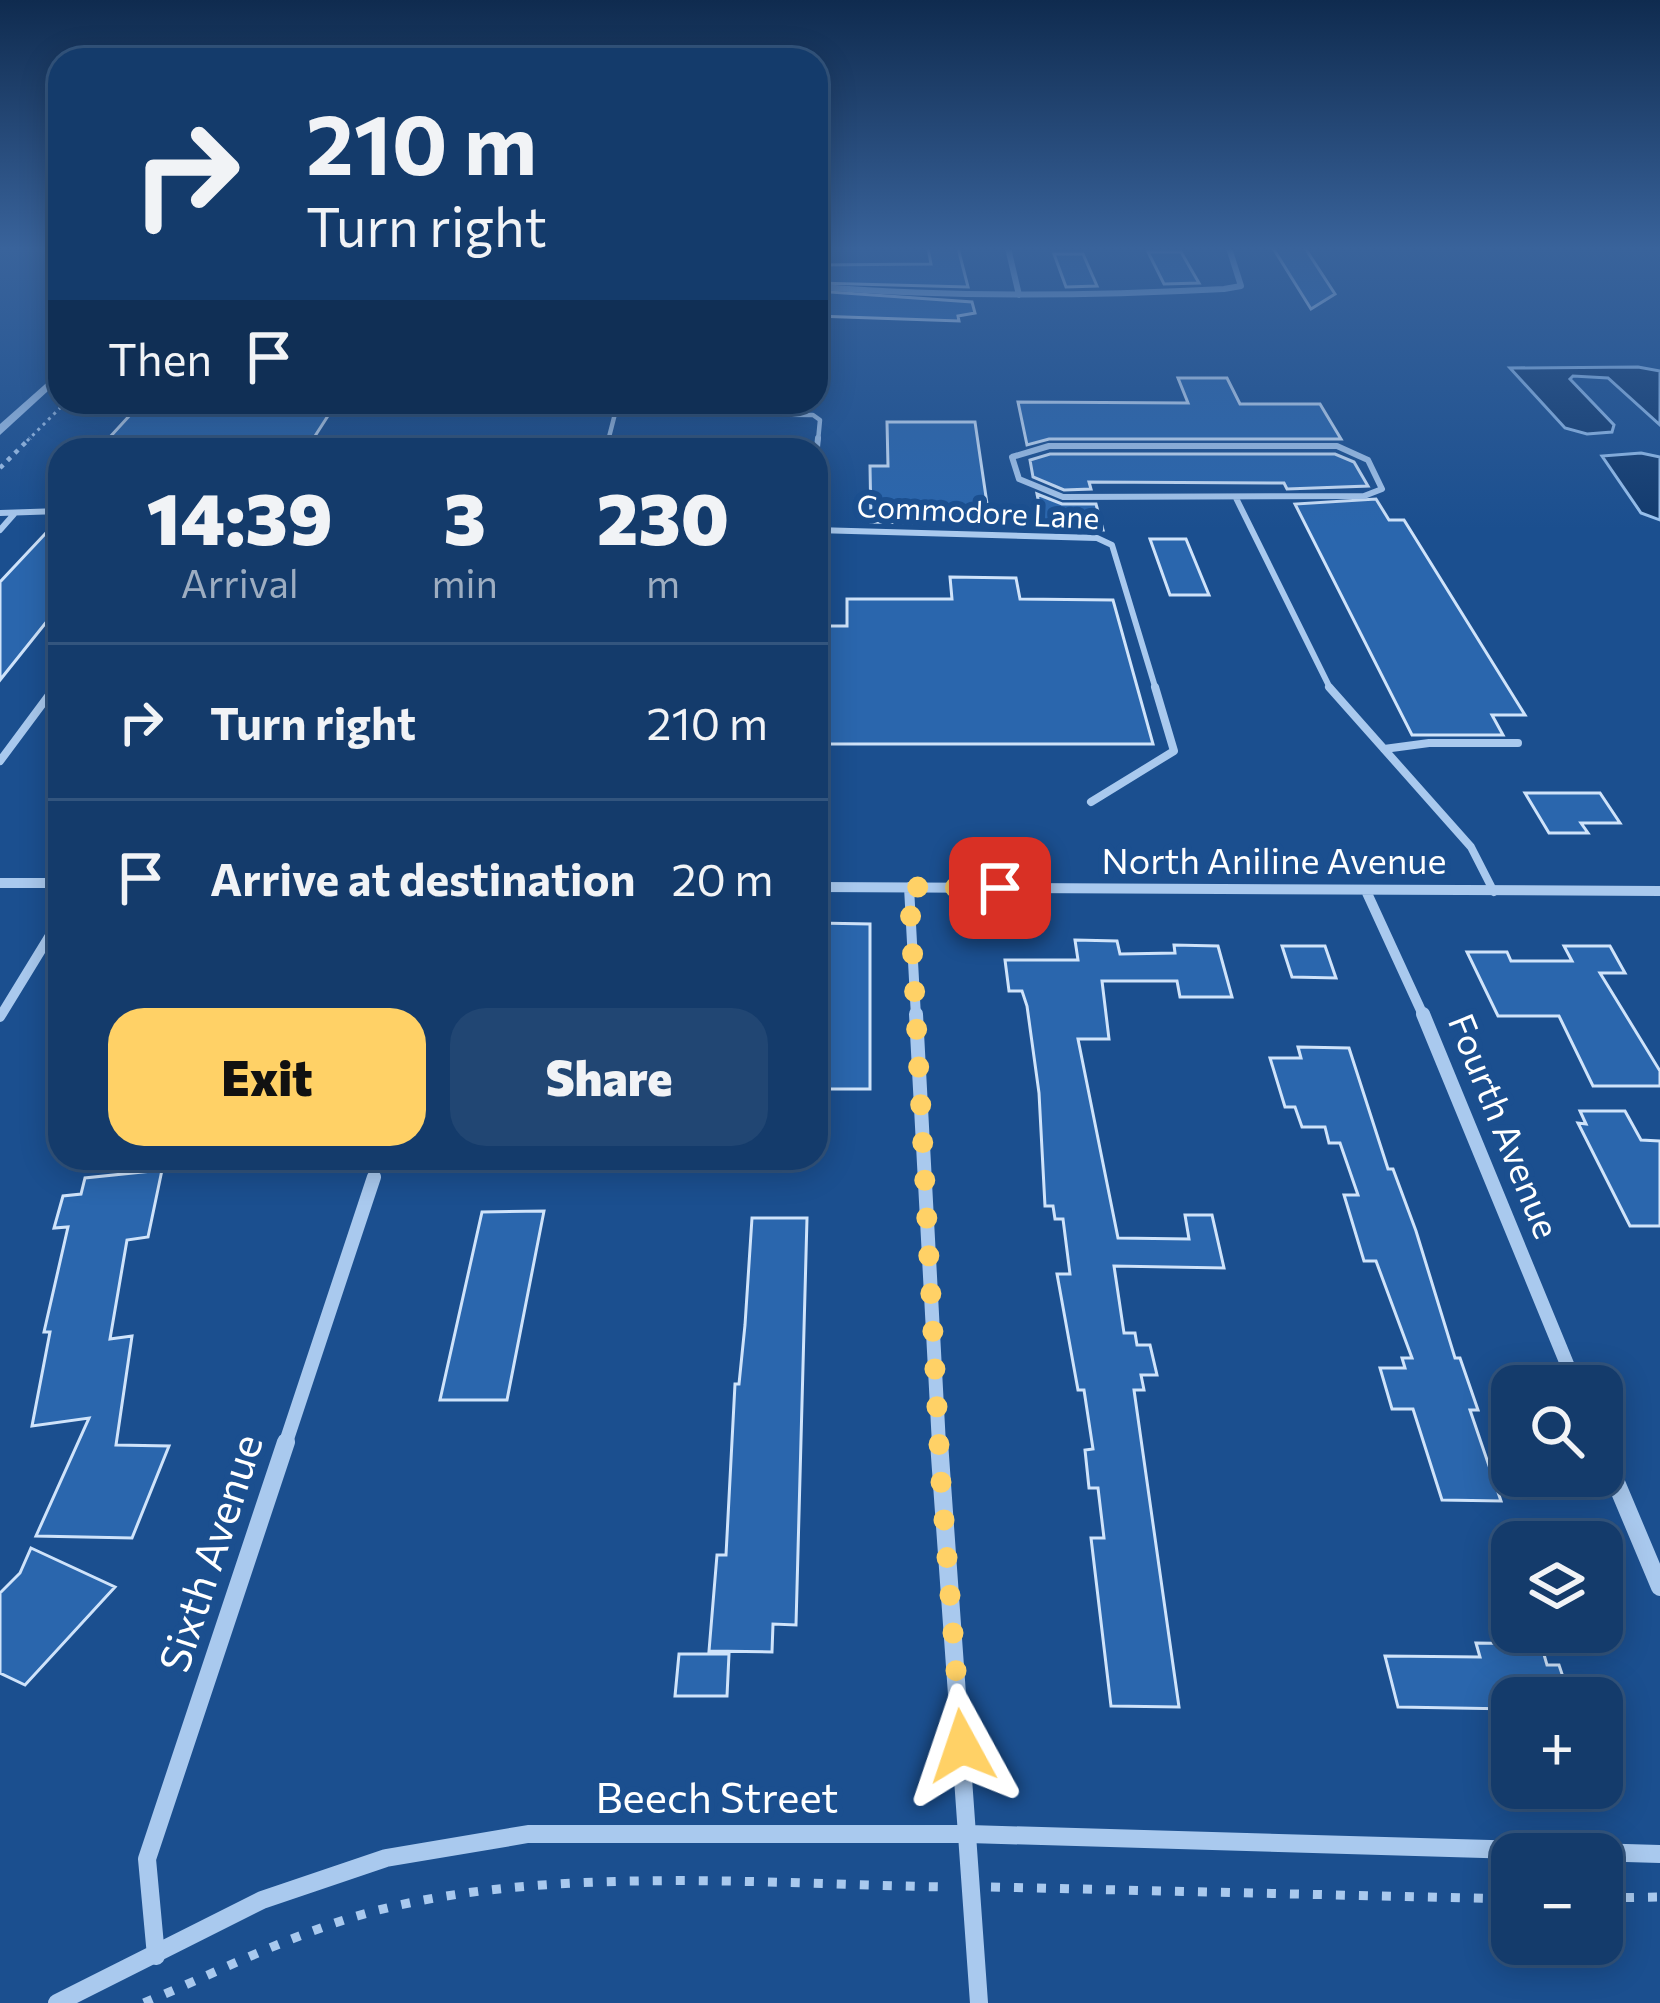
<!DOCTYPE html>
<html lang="en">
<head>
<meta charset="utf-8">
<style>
	:root { --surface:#143b6b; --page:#214673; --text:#f1f3f6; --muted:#9dadc1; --line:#33557e; --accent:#ffd166 }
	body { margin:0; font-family:Commissioner,sans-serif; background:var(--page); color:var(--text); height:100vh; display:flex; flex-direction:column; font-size:45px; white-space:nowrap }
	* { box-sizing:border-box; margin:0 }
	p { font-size:39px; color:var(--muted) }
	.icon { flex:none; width:66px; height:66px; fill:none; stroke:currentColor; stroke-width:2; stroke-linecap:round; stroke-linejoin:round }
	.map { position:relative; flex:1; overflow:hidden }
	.panel { position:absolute; left:48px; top:438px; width:780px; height:732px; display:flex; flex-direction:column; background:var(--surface); border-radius:36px; box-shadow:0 6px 30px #0003,0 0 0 3px var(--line) }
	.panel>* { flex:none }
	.top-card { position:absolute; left:48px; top:48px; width:780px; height:366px; border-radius:36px; box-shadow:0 6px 30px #0003,0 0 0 3px var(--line); background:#143b6b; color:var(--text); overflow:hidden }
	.controls { position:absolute; left:1491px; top:1365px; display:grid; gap:24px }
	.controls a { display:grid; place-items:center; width:132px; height:132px; border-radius:24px; background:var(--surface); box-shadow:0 6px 30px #0003,0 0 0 3px var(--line); font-size:60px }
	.pin { position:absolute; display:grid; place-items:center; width:102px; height:102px; color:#fff; margin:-51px; border-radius:24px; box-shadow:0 6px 18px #0006 }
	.me { position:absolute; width:132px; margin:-66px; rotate:355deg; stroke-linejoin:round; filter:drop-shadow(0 0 9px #0008) }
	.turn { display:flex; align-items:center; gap:42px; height:252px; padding:0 60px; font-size:54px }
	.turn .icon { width:156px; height:156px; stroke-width:2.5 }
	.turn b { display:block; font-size:84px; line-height:102px }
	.then { display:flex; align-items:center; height:114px; padding:0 60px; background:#0003; gap:24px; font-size:45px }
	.eta { display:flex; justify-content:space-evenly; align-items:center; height:204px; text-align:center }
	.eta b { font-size:72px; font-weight:800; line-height:84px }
	.action { display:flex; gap:24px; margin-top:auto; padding:24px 60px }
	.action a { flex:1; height:138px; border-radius:36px; background:var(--accent); color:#111; font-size:48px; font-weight:800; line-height:138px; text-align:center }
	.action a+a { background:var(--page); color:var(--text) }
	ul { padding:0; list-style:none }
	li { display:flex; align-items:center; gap:36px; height:156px; padding:0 60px; border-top:3px solid var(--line) }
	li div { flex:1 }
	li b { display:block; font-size:45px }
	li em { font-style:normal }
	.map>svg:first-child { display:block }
	.water { fill:#123a6d; stroke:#9cc4f0; stroke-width:3 }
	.building { fill:#2a66ad; stroke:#cfe3fa; stroke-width:3 }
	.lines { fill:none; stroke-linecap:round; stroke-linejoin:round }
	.path-far2 { stroke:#a9c9ee; stroke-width:3; stroke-dasharray:3 4.5; stroke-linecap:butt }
	.path-far1 { stroke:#a9c9ee; stroke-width:4.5; stroke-dasharray:4.5 6; stroke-linecap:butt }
	.path { stroke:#a9c9ee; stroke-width:9; stroke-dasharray:9 14; stroke-linecap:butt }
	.service-far2 { stroke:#a9c9ee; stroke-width:4.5 }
	.service-far1 { stroke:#a9c9ee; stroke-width:6 }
	.service { stroke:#a9c9ee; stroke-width:8 }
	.minor-far3 { stroke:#a9c9ee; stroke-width:6 }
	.minor-far2 { stroke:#a9c9ee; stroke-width:10 }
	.minor-far1 { stroke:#a9c9ee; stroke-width:14 }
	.minor { stroke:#a9c9ee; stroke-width:18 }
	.tertiary { fill:#a9c9ee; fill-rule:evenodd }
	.route { stroke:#ffd166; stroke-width:21; stroke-dasharray:0 37.8 }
	.labels { text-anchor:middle; stroke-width:12; stroke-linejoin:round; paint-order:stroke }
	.far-street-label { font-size:30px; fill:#fff; stroke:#1b4f8f }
	.street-label { font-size:36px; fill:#fff; stroke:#1b4f8f }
	.near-street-label { font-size:42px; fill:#fff; stroke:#1b4f8f }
</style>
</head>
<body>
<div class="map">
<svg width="1660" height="2003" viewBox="0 0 1660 2003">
	<rect width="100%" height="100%" fill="#1b4f8f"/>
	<path class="water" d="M1638,367L1660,371V425L1608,378L1573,376L1570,379L1614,425L1612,432L1587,434L1565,428L1510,368Z
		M1641,453L1660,457V520L1641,513L1602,456Z"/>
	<path class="building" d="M928,248H958L968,287L816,283V265L931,264Z
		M1273,248H1305L1335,294L1311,309Z
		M1148,252H1181L1199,283L1164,284Z
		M1054,254H1083L1097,286L1066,287Z
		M816,291L972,302L975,313L958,316L959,321L816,316Z
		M1178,378H1227L1240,404H1320L1341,439H1049L1027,445L1018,402L1188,403Z
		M142,402H260L255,408H333L306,450H98Z
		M887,422H975L990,524L871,522L870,466H888Z
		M1050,454H1335L1354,462L1368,486L1287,489L1284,483L1089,482L1091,489L1064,490L1033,477L1030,460Z
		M1037,494L1062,504H1096L1103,530L1044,529Z
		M1376,499L1389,520H1404L1525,715H1492L1503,735H1412L1295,504Z
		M60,518V605L0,680V582Z
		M1150,539H1186L1209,595H1170Z
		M950,577L1016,578L1020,599L1113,600L1153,744H816V626H847V599H952Z
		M1525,793H1600L1620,823H1581L1588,833H1549Z
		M816,923L870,924V1089H816Z
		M1075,940L1117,941L1120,954L1175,953L1174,945L1218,946L1232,997H1180L1177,981H1102L1109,1039H1078L1118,1238L1189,1239L1185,1215H1212L1224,1268L1114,1266L1124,1333H1135L1137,1345H1150L1157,1375H1141L1144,1390H1134L1179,1707L1111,1706L1091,1538H1104L1098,1488H1089L1085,1450L1093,1449L1084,1390H1078L1057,1274H1070L1063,1219H1055L1053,1206H1045L1039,1093L1027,1006L1022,991H1009L1005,960H1078Z
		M1282,946H1325L1336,978L1292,977Z
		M1564,946H1610L1625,973H1600L1660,1071V1086H1593L1559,1016H1498L1467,952H1507L1511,961H1572Z
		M1298,1047L1349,1048L1388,1169H1393L1416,1231L1455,1358H1460L1478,1410H1470L1501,1501L1442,1500L1413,1409H1392L1380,1368H1405L1402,1358H1412L1376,1261H1364L1344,1195H1358L1340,1143H1329L1325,1127H1302L1295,1107H1285L1270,1058H1301Z
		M1580,1111H1625L1641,1140L1660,1141V1226H1630L1578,1123L1586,1124Z
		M162,1170L148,1237L127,1240L110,1339L132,1336L116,1445L169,1446L132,1538L36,1536L89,1418L32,1426L50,1332H44L68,1227L54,1228L63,1196L81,1194L85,1178Z
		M544,1211L507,1400H440L482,1212Z
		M752,1218H807L796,1625L773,1624L772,1652L709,1651L717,1555H726L735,1384H739L745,1325Z
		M31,1548L115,1587L25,1685L0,1673V1593L20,1573Z
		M1476,1643L1541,1644L1547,1665H1559L1570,1698H1512V1709L1398,1707L1385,1656L1480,1657Z
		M679,1654H729L727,1696H675Z"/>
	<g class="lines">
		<path class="path-far2" d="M27,441L66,402"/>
		<path class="path-far1" d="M0,468L30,438"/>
		<path class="path" d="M991,1887L1512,1899
			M1602,1898L1660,1897
			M144,2003C208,1976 272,1944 338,1922C518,1862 759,1884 948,1887"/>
		<path class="service-far2" d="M615,413L813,415L820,420L818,441
			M608,441L618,402"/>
		<path class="service-far1" d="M1049,446H1337L1368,460L1382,489L1364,496L1063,497L1019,479L1012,457Z
			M605,450L608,438
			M816,457L818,438
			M1236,498L1331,690
			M0,513L60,511
			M0,530L15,513
			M816,530L1097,538L1112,545L1156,690
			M52,690L60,680"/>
		<path class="service" d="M1329,687L1471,847L1494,892
			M1384,749L1429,743H1518
			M0,761L55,687
			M1091,802L1174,751L1155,687"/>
		<path class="minor-far3" d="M1008,248L1019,295
			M822,287C957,298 1089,296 1224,289L1241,286L1229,248"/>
		<path class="minor-far2" d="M0,883H60
			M816,887L1660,891
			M909,887L916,1017
			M1367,893L1424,1017
			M0,1017L60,919"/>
		<path class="minor-far1" d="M916,1014L939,1445
			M1423,1014L1576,1386
			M285,1445L374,1177"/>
		<path class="minor" d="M939,1442L979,2003
			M1602,1449L1660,1587
			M156,1956L147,1859L286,1442
			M57,2003L262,1900L386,1858L528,1834H969L1660,1854"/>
		<path class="tertiary" d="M60,371V380L0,435V424Z"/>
	</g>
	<linearGradient id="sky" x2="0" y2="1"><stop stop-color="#0f2b4f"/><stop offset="0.47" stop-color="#39639b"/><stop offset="1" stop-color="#39639b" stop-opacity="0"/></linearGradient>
	<rect width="1660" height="529" fill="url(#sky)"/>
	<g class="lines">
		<path class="route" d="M962,1746L941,1482L909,887L1000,888"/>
	</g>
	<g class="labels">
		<g class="far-street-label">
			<text transform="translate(978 513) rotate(3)" y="10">Commodore Lane</text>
		</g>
		<g class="street-label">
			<text x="1274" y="874">North Aniline Avenue</text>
			<text transform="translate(1504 1126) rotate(68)" y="13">Fourth Avenue</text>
		</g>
		<g class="near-street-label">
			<text transform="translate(211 1553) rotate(-72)" y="15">Sixth Avenue</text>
			<text x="717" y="1813">Beech Street</text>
		</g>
	</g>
</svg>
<div class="controls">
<a><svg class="icon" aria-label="search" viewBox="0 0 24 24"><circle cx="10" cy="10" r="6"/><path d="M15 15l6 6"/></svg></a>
<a><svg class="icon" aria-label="layers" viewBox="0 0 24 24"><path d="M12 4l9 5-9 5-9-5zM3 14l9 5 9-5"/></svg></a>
<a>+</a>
<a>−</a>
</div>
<div class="pin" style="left:1000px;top:888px;background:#d93025"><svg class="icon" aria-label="arrive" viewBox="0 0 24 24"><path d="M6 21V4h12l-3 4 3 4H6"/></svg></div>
<svg class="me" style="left:962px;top:1746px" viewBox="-20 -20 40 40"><path d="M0-17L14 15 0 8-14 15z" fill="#ffd166" stroke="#fff" stroke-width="4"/></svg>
<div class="top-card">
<div class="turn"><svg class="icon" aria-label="right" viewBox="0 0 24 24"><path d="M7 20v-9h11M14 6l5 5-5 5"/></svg><div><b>210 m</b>Turn right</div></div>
<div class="then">Then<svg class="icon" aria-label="arrive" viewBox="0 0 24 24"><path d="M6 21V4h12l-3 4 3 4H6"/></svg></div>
</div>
<section class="panel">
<div class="eta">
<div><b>14:39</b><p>Arrival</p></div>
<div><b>3</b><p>min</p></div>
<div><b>230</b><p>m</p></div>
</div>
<ul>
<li><svg class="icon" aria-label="right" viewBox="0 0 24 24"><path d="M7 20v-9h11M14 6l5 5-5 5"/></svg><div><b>Turn right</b></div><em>210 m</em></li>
<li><svg class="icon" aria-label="arrive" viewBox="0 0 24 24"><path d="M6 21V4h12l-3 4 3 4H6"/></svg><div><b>Arrive at destination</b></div><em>20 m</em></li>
</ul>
<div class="action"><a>Exit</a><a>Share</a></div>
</section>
</div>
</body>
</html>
